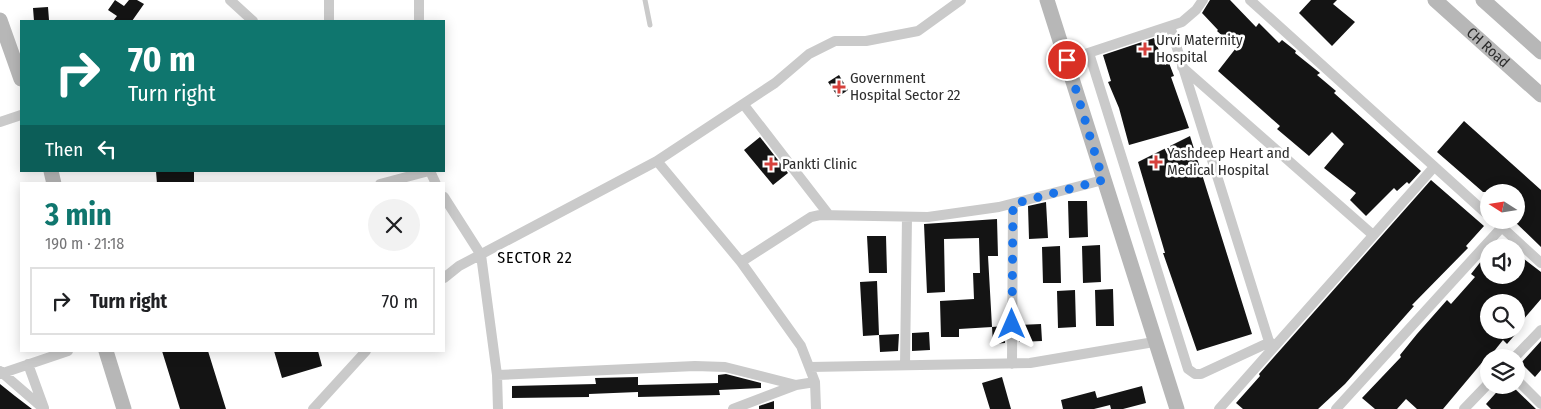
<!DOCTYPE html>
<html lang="en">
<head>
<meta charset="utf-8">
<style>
	:root { --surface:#fff; --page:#f2f2f2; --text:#202124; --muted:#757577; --line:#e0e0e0; --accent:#0f766e }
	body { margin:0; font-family:"Fira Sans Condensed",sans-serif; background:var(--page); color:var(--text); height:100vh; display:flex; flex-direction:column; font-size:19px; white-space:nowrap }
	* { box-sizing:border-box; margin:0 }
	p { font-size:16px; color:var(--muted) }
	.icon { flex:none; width:28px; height:28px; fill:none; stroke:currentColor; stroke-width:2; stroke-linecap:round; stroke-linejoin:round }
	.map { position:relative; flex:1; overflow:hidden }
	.side { position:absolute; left:20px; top:182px; width:425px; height:170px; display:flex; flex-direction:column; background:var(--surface); border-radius:0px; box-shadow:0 2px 12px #0003 }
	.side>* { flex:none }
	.banner { position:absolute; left:20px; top:20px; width:425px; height:152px; border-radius:0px; box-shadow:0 2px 12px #0003; background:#0f766e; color:#fff; overflow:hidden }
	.needle { width:32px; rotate:282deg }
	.controls { position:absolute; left:1480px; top:184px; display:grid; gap:10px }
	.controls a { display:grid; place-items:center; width:45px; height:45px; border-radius:50%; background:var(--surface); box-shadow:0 2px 12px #0003; font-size:25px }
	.pin { position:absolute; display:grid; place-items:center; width:42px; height:42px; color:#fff; margin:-21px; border:2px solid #fff; border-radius:50%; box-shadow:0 1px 5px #0007 }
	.me { position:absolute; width:55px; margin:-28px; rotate:0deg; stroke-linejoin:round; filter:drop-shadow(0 0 4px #0008) }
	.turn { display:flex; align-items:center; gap:18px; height:105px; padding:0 25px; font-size:22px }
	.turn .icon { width:65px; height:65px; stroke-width:2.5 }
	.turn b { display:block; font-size:35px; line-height:42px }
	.then { display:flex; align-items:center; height:48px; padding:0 25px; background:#0003; gap:10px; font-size:19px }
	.round { display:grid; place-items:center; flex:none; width:52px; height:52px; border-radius:26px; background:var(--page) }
	.head { display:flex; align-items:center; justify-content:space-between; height:85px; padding:0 25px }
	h1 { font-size:30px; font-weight:700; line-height:38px; color:var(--accent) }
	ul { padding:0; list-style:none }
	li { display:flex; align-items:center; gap:15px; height:68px; margin:0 10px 8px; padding:0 15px; border:2px solid var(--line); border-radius:0px }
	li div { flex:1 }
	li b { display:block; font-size:19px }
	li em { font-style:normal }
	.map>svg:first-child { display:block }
	.building { fill:#141414 }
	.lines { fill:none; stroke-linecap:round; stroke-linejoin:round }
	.lane { stroke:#cacaca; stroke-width:5 }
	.street { stroke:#cacaca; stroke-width:10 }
	.secondary { stroke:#b7b7b7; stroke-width:15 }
	.route { stroke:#1a73e8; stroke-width:9; stroke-dasharray:0 16.2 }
	.poi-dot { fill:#d6413c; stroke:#fff; stroke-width:2 }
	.labels { text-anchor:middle; stroke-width:5; stroke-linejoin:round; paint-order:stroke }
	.poi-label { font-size:15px; fill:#2d2d2d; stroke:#fff; text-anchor:start }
	.street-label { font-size:15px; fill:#2d2d2d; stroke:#fff }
	.neighbourhood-label { font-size:16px; letter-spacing:1px; fill:#000; stroke:#fff }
</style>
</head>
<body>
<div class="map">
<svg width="1541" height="409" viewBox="0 0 1541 409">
	<rect width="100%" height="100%" fill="#fff"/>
	<path class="building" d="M115,0L124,6L129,0H137L144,4L132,21H113L117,16L108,10Z
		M1210,0H1230L1256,27L1259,23L1279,43L1282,40L1296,51L1295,53L1320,73L1317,75L1336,91L1334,93L1421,171L1409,184L1407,182L1397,191L1394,188L1366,216L1350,200L1356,193L1324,168L1344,144L1332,132L1309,156L1277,129L1280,126L1218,71L1236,48L1217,31L1218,30L1202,13Z
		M1311,0H1337L1333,4L1355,22L1332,46L1299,13Z
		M48,7L49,20L34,21L33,8Z
		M1154,38L1165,65L1169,63L1174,76L1171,77L1189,128L1129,145L1119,108L1108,82L1111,81L1103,55Z
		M839,75L848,90L838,97L828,82Z
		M1464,121L1541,190V247L1513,220H1516V192H1483L1437,152Z
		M1190,136L1252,334L1197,351L1163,253H1165L1138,162Z
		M760,137L788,173L773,185L744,150Z
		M156,171H194V184H157Z
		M1431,180L1484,226L1466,246L1468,248L1412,305L1414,306L1345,384L1318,409H1243L1236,403L1260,376L1259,374Z
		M1068,201H1087L1088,237L1069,238Z
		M1046,202L1048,238L1029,239L1028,206Z
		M997,219L998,256H988L992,327L959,329V337H941L940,301L974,299L973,273H980L979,238L944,239L945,292L927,293L924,224Z
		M867,236H886L887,273H869Z
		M1100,245L1101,282L1083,283L1082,246Z
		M1060,246L1061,283H1043L1042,247Z
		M1516,253L1541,272V299L1516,328V302H1489V330H1519L1507,344L1503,340L1487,360L1485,359L1443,409H1417L1406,399L1397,409H1375L1362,398L1401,357L1400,355L1417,334L1447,300L1451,304L1475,277L1471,274L1482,260L1489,266V275H1516Z
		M877,281L879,335L863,336L860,282Z
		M1113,289L1114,326H1096L1095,290Z
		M1075,290L1076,327L1058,328L1057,291Z
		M1041,324L1042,341L1019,342V325Z
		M1005,326V343L993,344L992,327Z
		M929,332L930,350L912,351V333Z
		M899,334L898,351L880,352L879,335Z
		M1541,341V370L1535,377L1521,363Z
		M162,351H208L226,409H180Z
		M274,351H318L322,366L282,378Z
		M726,374L761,383V388L719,390L720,395L638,397V392L589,394V397L512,398V386L596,384L595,378L638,377V385L718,383V375Z
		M1002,377L1011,409H990L982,383Z
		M0,384L15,396L32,409H0Z
		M1503,385H1511L1536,409H1491L1486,404Z
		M1142,386L1146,403L1123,409H1111L1110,405L1094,409H1063L1061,400L1095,391L1097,398Z
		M774,401V409H759V406Z"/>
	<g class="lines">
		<path class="lane" d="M645,0L650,25"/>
		<path class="street" d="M230,0L253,21
			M419,0V21
			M1250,0L1489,216
			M329,21V0
			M1170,26L1271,348
			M1089,53L1188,369L1195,374H1201L1270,342
			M1067,60L1182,22L1196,10L1203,0
			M1182,67L1373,235
			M744,105L829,215
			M0,122L21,115
			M657,161L741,262L801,346L815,382L816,409
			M430,171L436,184
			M380,184L429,171
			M444,197L481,255L497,375L498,409
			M1494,220L1541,263
			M741,262L811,217L820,215L928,217L999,207L1103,180
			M444,278L459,266L657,161L775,83L809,54L835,41H866L918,31L961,0
			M1514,358L1541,330
			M28,364L44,408
			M1012,364L1013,204
			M905,365L907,217
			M810,367L1030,363L1154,342
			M0,371L44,409
			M0,374L68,351
			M497,375L695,366L725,367L796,385
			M1516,379L1541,404
			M313,409L366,351
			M733,409L796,385L815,382
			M1219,409L1434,167
			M1336,409L1502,227
			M1464,409L1489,383"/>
		<g class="secondary">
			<path d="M1047,0L1177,409"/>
			<path id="s1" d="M1435,0L1541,95"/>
			<path d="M1483,0L1541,52"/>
			<path d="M0,20L21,79"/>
			<path d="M51,171L54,184"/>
			<path d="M106,351L124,409"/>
		</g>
	</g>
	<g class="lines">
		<path class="route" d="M1012,324L1013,204L1103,180L1067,60"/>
	</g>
	<g class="poi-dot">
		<path d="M1142.5 41.5h5v5h5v5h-5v5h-5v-5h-5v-5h5z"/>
		<path d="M836.5 79.5h5v5h5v5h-5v5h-5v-5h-5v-5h5z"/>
		<path d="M1153.5 154.5h5v5h5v5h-5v5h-5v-5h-5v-5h5z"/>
		<path d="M768.5 156.5h5v5h5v5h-5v5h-5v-5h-5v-5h5z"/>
	</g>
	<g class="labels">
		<g class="poi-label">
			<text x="1156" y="45">Urvi Maternity<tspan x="1156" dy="17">Hospital</tspan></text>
			<text x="850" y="83">Government<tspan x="850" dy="17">Hospital Sector 22</tspan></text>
			<text x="1167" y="158">Yashdeep Heart and<tspan x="1167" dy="17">Medical Hospital</tspan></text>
			<text x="782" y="169">Pankti Clinic</text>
		</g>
		<g class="street-label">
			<text dy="5" stroke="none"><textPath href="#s1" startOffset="71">CH Road</textPath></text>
		</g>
		<g class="neighbourhood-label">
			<text x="535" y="263">SECTOR 22</text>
		</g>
	</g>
</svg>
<div class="controls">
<a><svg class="needle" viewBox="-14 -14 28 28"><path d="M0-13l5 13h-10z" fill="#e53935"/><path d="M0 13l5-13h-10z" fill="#757577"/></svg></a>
<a><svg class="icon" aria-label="sound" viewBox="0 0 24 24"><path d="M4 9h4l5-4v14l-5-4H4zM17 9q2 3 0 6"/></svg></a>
<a><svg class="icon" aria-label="search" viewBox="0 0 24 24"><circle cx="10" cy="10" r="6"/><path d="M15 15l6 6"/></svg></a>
<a><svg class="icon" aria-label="layers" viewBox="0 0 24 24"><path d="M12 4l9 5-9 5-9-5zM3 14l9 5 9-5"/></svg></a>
</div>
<div class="pin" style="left:1067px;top:60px;background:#d93025"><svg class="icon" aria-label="arrive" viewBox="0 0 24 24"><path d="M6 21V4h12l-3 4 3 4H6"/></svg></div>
<svg class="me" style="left:1012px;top:324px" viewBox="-20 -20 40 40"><path d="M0-17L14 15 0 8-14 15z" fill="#1a73e8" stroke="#fff" stroke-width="4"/></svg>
<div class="banner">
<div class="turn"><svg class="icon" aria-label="right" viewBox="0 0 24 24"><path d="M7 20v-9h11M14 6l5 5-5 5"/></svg><div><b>70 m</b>Turn right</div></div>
<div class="then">Then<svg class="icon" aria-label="left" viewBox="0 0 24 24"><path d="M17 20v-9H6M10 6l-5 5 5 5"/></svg></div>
</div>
<section class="side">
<div class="head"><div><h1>3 min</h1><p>190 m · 21:18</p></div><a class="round"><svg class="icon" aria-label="close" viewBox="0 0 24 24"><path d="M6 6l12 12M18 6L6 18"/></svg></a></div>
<ul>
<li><svg class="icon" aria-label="right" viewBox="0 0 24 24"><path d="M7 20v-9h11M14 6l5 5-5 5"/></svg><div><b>Turn right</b></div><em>70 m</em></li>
</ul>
</section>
</div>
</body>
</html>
